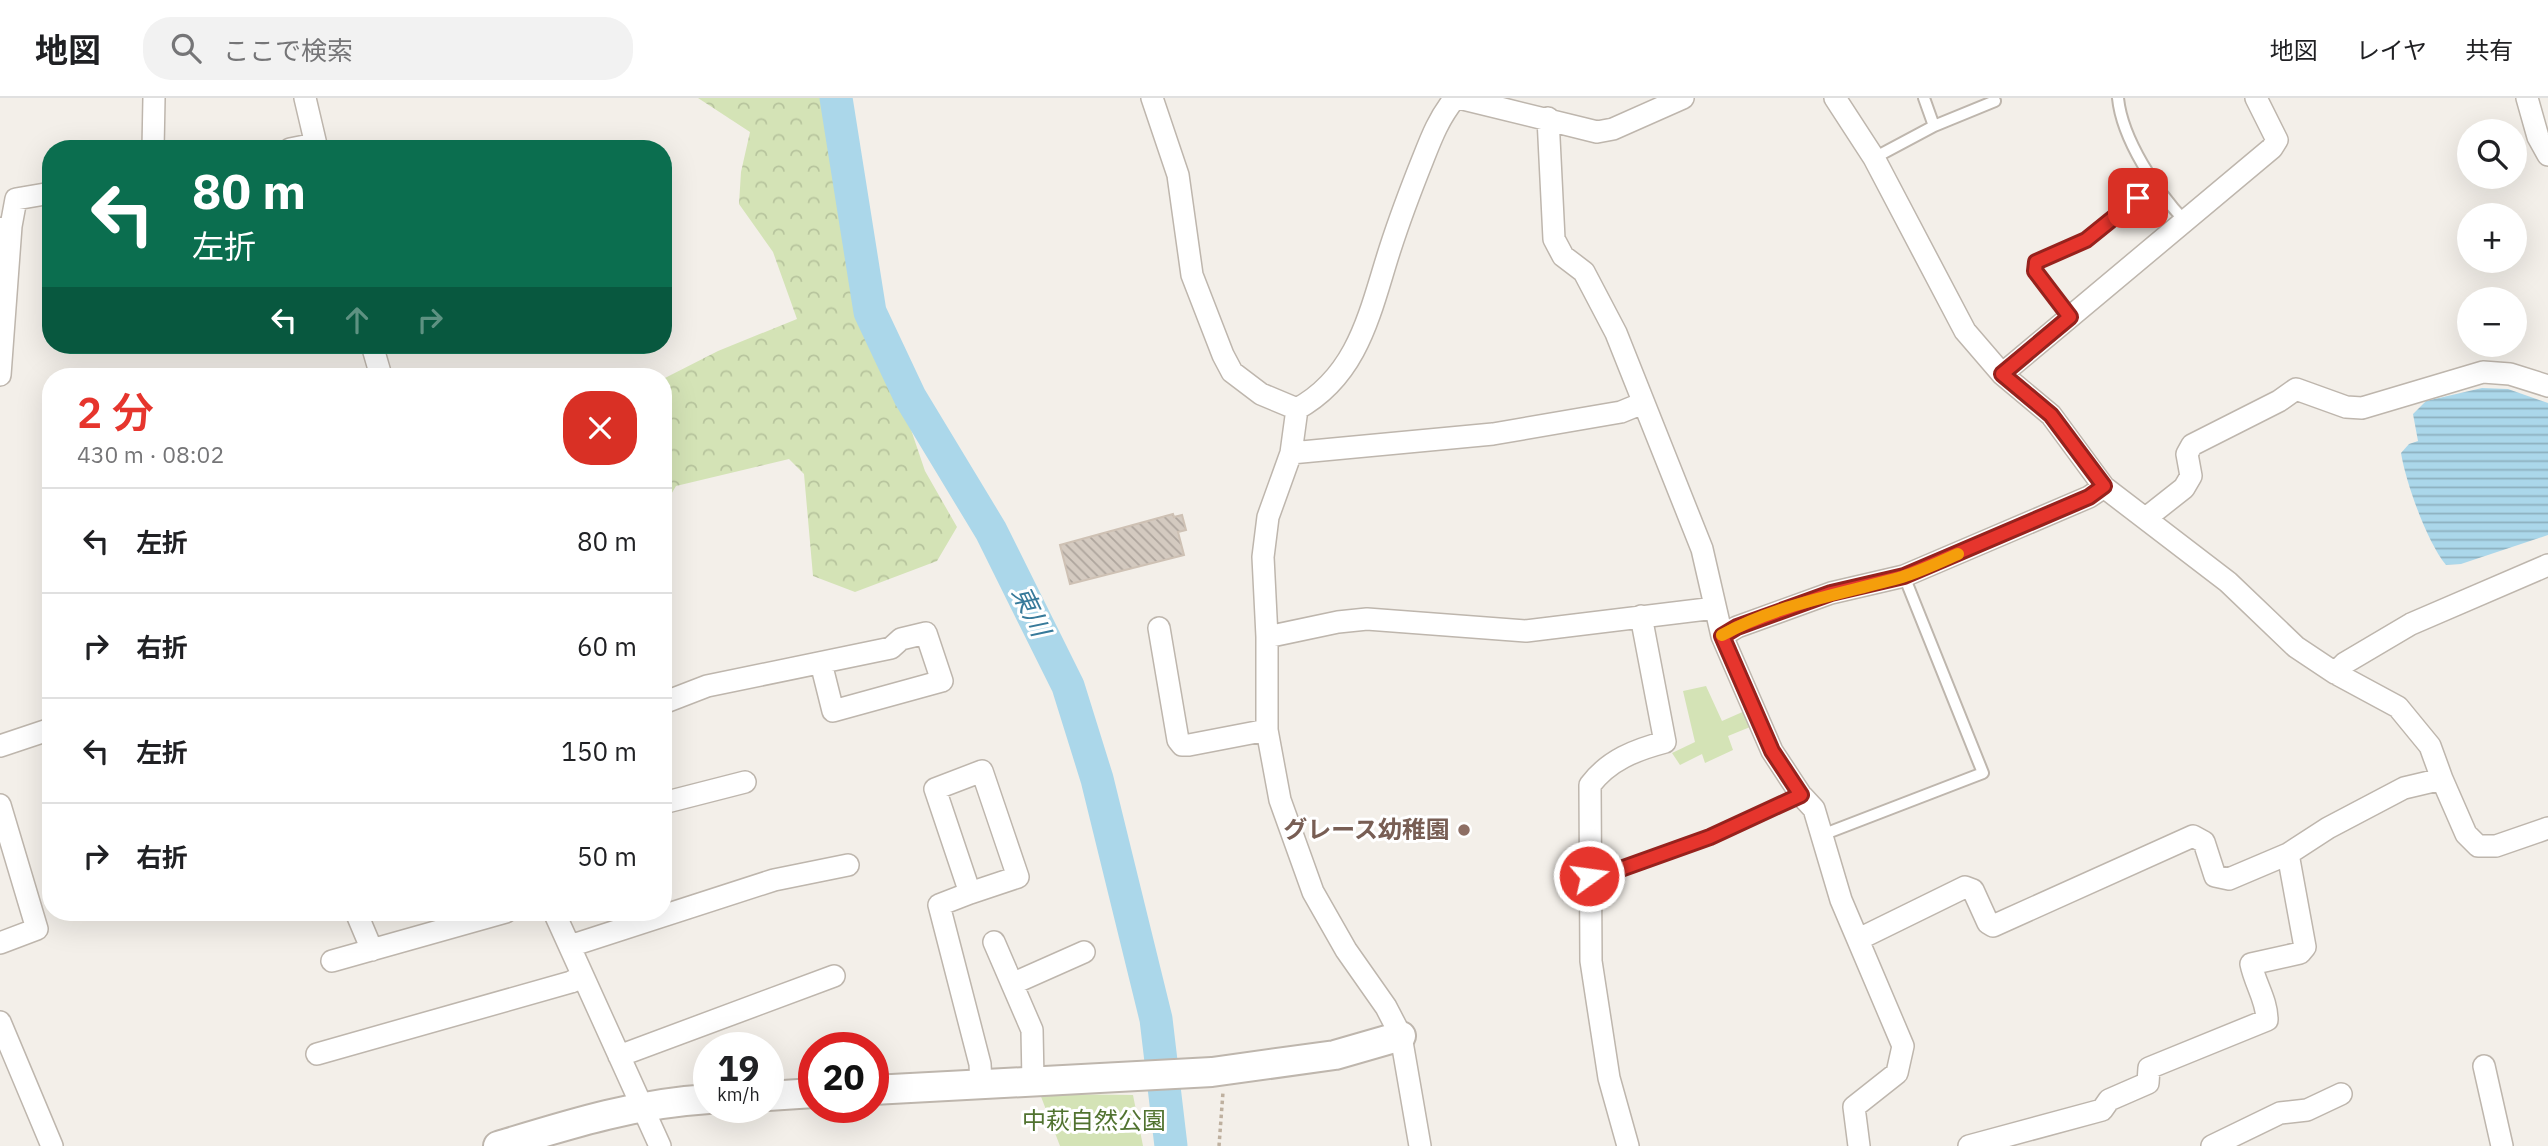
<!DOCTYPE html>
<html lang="ja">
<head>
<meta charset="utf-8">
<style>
	:root { --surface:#fff; --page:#f2f2f2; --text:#202124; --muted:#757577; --line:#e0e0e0; --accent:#e6352d }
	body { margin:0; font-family:"IBM Plex Sans","Noto Sans JP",sans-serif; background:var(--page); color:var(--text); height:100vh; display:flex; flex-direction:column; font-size:26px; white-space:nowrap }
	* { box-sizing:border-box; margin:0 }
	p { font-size:23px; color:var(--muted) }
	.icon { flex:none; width:38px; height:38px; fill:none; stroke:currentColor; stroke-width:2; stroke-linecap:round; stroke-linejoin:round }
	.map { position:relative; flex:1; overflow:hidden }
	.details { position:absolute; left:42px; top:270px; width:630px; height:553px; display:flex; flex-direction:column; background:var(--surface); border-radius:28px; box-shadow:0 7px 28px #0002 }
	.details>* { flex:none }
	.top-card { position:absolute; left:42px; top:42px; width:630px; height:214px; border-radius:28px; box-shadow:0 7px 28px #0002; background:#0b6e4f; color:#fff; overflow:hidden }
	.tools { position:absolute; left:2457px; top:21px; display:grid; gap:14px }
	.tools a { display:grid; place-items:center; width:70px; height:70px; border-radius:50%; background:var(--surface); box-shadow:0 7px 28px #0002; font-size:35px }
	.speed { position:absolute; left:693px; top:934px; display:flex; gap:14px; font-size:35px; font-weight:700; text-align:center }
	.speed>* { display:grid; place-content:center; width:91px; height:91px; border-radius:50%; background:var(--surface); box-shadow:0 7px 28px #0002; line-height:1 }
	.speed small { font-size:18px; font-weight:400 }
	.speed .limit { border:10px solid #d22; background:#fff; color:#111 }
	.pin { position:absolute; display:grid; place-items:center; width:60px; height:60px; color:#fff; margin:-30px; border-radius:14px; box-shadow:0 4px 10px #0006 }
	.me { position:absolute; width:77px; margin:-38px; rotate:76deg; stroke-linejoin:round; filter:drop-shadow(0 0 5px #0008) }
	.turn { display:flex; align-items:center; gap:24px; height:147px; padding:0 35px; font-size:32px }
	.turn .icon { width:91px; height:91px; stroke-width:2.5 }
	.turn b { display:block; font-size:49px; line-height:60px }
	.lanes { display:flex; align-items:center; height:66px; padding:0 35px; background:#0003; justify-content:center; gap:35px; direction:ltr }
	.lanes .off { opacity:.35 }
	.round { display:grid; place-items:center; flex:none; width:74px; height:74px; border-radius:28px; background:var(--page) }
	.headline { display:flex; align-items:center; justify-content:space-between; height:119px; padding:0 35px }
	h1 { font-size:42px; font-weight:600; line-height:52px; color:var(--accent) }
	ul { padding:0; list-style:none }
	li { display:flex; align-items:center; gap:21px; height:105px; padding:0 35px; border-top:2px solid var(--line) }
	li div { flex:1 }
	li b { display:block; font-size:26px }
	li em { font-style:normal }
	header { display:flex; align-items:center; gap:42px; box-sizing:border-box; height:98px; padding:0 35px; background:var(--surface); border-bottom:2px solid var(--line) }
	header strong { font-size:33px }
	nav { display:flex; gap:38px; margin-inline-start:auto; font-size:24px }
	.search { width:490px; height:63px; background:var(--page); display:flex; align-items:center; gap:18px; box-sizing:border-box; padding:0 24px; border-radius:28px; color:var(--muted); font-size:26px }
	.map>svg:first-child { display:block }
	.forest { fill:url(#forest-crowns) }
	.park { fill:#d4e3b6 }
	.water { fill:url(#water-rules) }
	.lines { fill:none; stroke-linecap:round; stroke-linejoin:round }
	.river { stroke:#abd7ea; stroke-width:33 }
	.building { fill:url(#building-back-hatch); stroke:#cec1b4; stroke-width:2 }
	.service-casing { stroke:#beb6ad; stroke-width:14 }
	.minor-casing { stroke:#beb6ad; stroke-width:24 }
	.tertiary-casing { stroke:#beb6ad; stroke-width:32 }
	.path { stroke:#beb09f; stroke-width:3.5; stroke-dasharray:3.5 3.5; stroke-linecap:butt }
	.service { stroke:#fff; stroke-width:10 }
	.minor { stroke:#fff; stroke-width:21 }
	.tertiary { stroke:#fff; stroke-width:28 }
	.route-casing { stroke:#96221d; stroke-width:18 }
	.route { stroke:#e6352d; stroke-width:12 }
	.slow { stroke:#f59e0b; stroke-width:12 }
	.education-dot { fill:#8d6e63; stroke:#fff; stroke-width:2.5 }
	.labels { text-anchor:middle; stroke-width:6; stroke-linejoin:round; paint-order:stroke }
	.education-label { font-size:24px; font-weight:bold; fill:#785e54; stroke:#fff; text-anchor:end }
	.park-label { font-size:24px; fill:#517330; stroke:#fff }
	.water-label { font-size:26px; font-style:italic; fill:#377a9a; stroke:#fff }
</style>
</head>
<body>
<header>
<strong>地図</strong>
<div class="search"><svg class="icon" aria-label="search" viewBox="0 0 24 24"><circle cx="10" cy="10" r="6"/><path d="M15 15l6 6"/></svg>ここで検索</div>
<nav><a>地図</a><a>レイヤ</a><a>共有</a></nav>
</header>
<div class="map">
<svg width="2548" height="1048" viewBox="0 0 2548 1048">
	<defs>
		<pattern id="forest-crowns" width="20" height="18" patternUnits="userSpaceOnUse" patternTransform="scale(1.75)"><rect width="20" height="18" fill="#d4e3b6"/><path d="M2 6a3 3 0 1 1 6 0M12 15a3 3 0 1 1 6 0" fill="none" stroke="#b7c49d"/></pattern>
		<pattern id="water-rules" width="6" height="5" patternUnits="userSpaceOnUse" patternTransform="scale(1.75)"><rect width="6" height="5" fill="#abd7ea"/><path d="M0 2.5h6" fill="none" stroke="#8db0bf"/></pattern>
		<pattern id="building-back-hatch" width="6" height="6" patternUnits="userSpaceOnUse" patternTransform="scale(1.75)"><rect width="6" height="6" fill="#d4cac0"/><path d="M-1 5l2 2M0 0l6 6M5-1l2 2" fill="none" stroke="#aea59d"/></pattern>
	</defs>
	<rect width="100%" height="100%" fill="#f3efe9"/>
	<path class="forest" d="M698,0H821L851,154L925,373L957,429L937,463L855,494L813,478L804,376L789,361L676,388L663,410V281L718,253L797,221L773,154L739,106L741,74L750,34Z"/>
	<path class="park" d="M1706,588L1722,623L1747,612L1755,627L1728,638L1733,652L1705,665L1702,656L1680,667L1672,655L1695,644L1683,593Z
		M1040,996L1133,997L1143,1048H1060Z"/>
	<path class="water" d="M2482,290L2508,291L2548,305V437L2461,466L2446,467C2427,444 2406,385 2401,355L2409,346L2418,343L2413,316L2426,303Z"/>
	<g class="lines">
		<path class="river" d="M836,0L870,214L910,299L991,433L1068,588L1097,681L1156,921L1171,1048"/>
	</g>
	<path class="building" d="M1173,416L1174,419L1182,417L1186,432L1178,434L1184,457L1070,486L1060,447Z"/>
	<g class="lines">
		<g class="service-casing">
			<path id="service" d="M1924,0L1934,28
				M2118,0C2122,41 2157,94 2185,123
				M1874,60L1934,28L1995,3
				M2070,219L2035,173L2036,164L2086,142L2156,86
				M1822,737L1983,675L1904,478
				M1589,778H1601L1710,739L1801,697"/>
		</g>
		<g class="minor-casing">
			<path id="minor" d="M305,0L317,51
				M1152,0L1178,77L1192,177L1223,257L1232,274L1261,296L1297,311
				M1459,0L1597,34L1613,31L1683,0
				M1835,0L1874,60L1965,233L2002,276L2051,317L2104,389L2228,484L2296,549L2335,575L2398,609L2430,648L2442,681
				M2527,0L2538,39L2548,57
				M1548,20L1554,141L1563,158L1584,174L1616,235L1702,451L1722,538L1772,653L1801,697L1814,711L1841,802L1903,948L1897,975L1854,1009L1859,1048
				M153,51L154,0
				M290,51L315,46
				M0,131L11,128L16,101L51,95
				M372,247L381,278
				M2002,276L2272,50L2277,42L2256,0
				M0,277L11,128
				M1291,355L1493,336L1621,314L1643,305
				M2146,420L2184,390L2191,378L2187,356L2192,347L2279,303L2296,291L2346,309L2362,310L2483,274L2510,276L2548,288
				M1159,530L1178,642L1182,647H1189L1267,632
				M1722,538L1737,529L1831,495L1904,478L2089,399L2104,389
				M1267,539L1338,524L1367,521L1526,533L1715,510
				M2335,575L2345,565L2411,526L2548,467
				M663,605L707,588L891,550L901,541L926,535L942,583L833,613L821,565
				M0,648L51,631
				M663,705L745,684
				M0,707L37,831L0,845
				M970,795L1018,779L982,673L935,691L970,795L939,807L980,966L981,986
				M356,814L372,852
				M554,814L660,1048
				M1859,841L1965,789L1973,792L1988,825L1993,828L2193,738L2204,744L2215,778L2229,781L2288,756L2328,730L2404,690L2442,681L2466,736L2478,748H2496L2548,730
				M994,844L1032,932L1033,983
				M570,848L774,782L848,767
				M332,863L506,814
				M1012,886L1084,854
				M0,924L52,1048
				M317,956L571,884L583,878
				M619,958L834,878
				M2484,968L2502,1048
				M1420,1048L1401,938L1386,909L1346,852L1313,794L1280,702L1267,632V539L1263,459L1268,419L1291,355L1297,311C1359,277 1370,213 1390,151C1400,120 1411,91 1423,61C1432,38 1439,20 1455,0
				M1628,1048L1609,980L1591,863L1590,687C1609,662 1635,652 1665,644L1641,518
				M1969,1048L2102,1012L2109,1002L2148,985L2149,970L2267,922C2267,902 2255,886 2251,866L2300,855L2305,849L2288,756
				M2212,1048L2280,1015L2307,1012L2341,996"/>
		</g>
		<g class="tertiary-casing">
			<path id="tertiary" d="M873,992L1212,974L1335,957L1401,938
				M768,998L814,995
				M498,1048C567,1027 636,1005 709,1001"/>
		</g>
		<path class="path" d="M1219,1048L1223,994"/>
		<use href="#service" class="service"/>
		<use href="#minor" class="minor"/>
		<use href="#tertiary" class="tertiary"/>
	</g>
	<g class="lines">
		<g class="route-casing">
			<path id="route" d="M1589,778H1601L1710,739L1801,697L1772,653L1722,538L1737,529L1831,495L1904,478L2089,399L2104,388L2051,317L2002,276L2070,219L2035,173L2036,164L2086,142L2138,100"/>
		</g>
		<use href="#route" class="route"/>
		<path class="slow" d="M1722,537C1778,506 1842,496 1902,479C1921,473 1940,464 1958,456"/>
	</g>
	<circle class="education-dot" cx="1464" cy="732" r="7"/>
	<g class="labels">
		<g class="education-label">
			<text x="1450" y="740">グレース幼稚園</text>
		</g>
		<g class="park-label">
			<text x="1094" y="1031">中萩自然公園</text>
		</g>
		<g class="water-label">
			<text transform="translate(1031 513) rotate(64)" y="9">東川</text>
		</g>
	</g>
</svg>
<div class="tools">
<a><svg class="icon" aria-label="search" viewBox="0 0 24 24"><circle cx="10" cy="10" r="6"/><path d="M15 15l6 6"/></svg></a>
<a>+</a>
<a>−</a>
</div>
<div class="speed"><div>19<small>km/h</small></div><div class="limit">20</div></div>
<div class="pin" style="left:2138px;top:100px;background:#d93025"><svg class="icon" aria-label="arrive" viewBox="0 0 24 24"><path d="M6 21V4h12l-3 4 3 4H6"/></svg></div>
<svg class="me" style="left:1589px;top:778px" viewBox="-20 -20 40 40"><circle r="17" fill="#e6352d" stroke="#fff" stroke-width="3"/><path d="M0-11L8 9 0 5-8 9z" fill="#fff"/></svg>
<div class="top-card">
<div class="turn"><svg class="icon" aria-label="left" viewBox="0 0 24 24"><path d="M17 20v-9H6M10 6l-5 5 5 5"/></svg><div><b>80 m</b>左折</div></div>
<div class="lanes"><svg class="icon" aria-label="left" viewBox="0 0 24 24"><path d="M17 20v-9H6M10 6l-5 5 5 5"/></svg><svg class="icon off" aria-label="ahead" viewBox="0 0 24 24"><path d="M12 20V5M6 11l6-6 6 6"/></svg><svg class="icon off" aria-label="right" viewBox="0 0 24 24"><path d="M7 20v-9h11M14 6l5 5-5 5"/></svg></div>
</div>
<section class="details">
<div class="headline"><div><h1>2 分</h1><p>430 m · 08:02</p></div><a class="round" style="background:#d93025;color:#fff"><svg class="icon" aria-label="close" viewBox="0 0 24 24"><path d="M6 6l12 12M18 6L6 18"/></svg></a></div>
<ul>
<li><svg class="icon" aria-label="left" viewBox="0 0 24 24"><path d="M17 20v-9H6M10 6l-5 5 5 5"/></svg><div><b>左折</b></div><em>80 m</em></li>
<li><svg class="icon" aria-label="right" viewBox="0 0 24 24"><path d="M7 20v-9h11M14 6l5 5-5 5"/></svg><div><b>右折</b></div><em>60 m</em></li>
<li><svg class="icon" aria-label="left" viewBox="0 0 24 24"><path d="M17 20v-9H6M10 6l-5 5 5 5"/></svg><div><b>左折</b></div><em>150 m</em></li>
<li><svg class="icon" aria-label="right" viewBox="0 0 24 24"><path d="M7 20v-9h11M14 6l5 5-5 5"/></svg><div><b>右折</b></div><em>50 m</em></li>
</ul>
</section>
</div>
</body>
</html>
